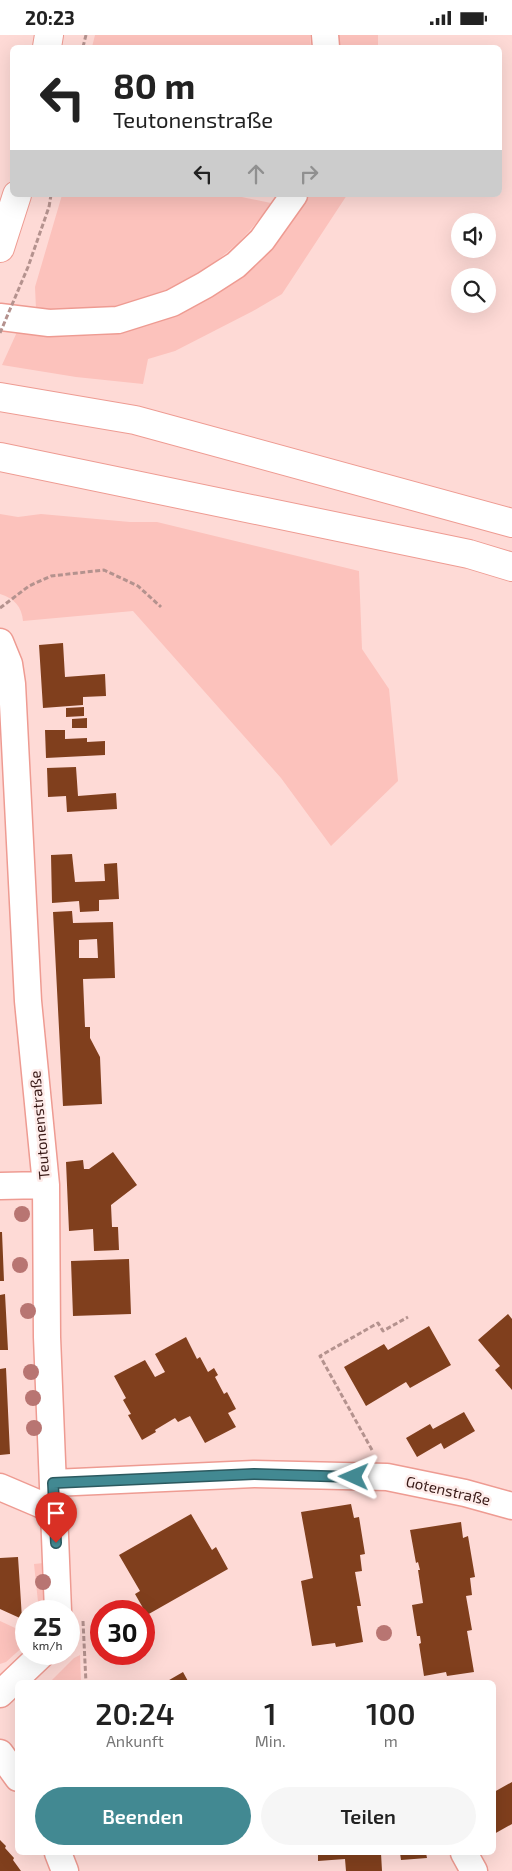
<!DOCTYPE html>
<html lang="de">
<head>
<meta charset="utf-8">
<style>
	:root { --surface:#fff; --page:#f6f6f6; --text:#222; --muted:#767676; --accent:#428992 }
	body { margin:0; font-family:"Exo 2",sans-serif; background:var(--page); color:var(--text); height:100vh; display:flex; flex-direction:column; font-size:19px; white-space:nowrap }
	* { box-sizing:border-box; margin:0 }
	p { font-size:16px; color:var(--muted) }
	.icon { flex:none; width:28px; height:28px; fill:none; stroke:currentColor; stroke-width:2; stroke-linecap:round; stroke-linejoin:round }
	.map { position:relative; flex:1; overflow:hidden }
	.side { position:absolute; left:15px; top:1645px; width:481px; height:175px; display:flex; flex-direction:column; background:var(--surface); border-radius:8px; box-shadow:0 5px 20px #0002 }
	.side>* { flex:none }
	.hud { position:absolute; left:10px; top:10px; width:492px; height:152px; border-radius:8px; box-shadow:0 5px 20px #0002; background:#fff; color:var(--text); overflow:hidden }
	.tools { position:absolute; left:451px; top:178px; display:grid; gap:10px }
	.tools a { display:grid; place-items:center; width:45px; height:45px; border-radius:50%; background:var(--surface); box-shadow:0 5px 20px #0002; font-size:25px }
	.speed { position:absolute; left:15px; top:1565px; display:flex; gap:10px; font-size:25px; font-weight:700; text-align:center }
	.speed>* { display:grid; place-content:center; width:65px; height:65px; border-radius:50%; background:var(--surface); box-shadow:0 5px 20px #0002; line-height:1 }
	.speed small { font-size:12px; font-weight:400 }
	.speed .limit { border:8px solid #d22; background:#fff; color:#111 }
	.pin { position:absolute; display:grid; place-items:center; width:42px; height:42px; color:#fff; margin:-51px -21px; border-radius:50% 50% 50% 0; rotate:-45deg; box-shadow:0 0 5px #0007 }
	.pin .icon { rotate:45deg }
	.me { position:absolute; width:55px; margin:-28px; rotate:271deg; stroke-linejoin:round; filter:drop-shadow(0 0 4px #0008) }
	.turn { display:flex; align-items:center; gap:18px; height:105px; padding:0 20px; font-size:22px }
	.turn .icon { width:65px; height:65px; stroke-width:2.5 }
	.turn b { display:block; font-size:35px; line-height:42px }
	.lanes { display:flex; align-items:center; height:48px; padding:0 20px; background:#0003; justify-content:center; gap:25px; direction:ltr }
	.lanes .off { opacity:.35 }
	.eta { display:flex; justify-content:space-evenly; align-items:center; height:85px; text-align:center }
	.eta b { font-size:30px; font-weight:600; line-height:35px }
	.action { display:flex; gap:10px; margin-top:auto; padding:10px 20px }
	.action a { flex:1; height:58px; border-radius:30px; background:var(--accent); color:#fff; font-size:20px; font-weight:600; line-height:58px; text-align:center }
	.action a+a { background:var(--page); color:var(--text) }
	.status { display:flex; justify-content:space-between; align-items:center; height:35px; padding:0 25px; background:var(--surface); direction:ltr }
	.status svg { height:14px; fill:currentColor }
	.map>svg:first-child { display:block }
	.green { fill:#fcc2bc }
	.building { fill:#803f1d; fill-rule:evenodd }
	.lines { fill:none; stroke-linecap:round; stroke-linejoin:round }
	.minor-casing { stroke:#ee9b92; stroke-width:29 }
	.major-casing { stroke:#ee9b92; stroke-width:30 }
	.highway-casing { stroke:#ee9b92; stroke-width:30 }
	.path { stroke:#b4928e; stroke-width:3; stroke-dasharray:5 2.5; stroke-linecap:butt }
	.minor { stroke:#fff; stroke-width:26 }
	.major { stroke:#fff; stroke-width:28 }
	.highway { stroke:#fff; stroke-width:28 }
	.path-bridge { stroke:#b4928e; stroke-width:3; stroke-dasharray:5 2.5; stroke-linecap:butt }
	.tree { fill:#b87572 }
	.route-casing { stroke:#2b595f; stroke-width:12 }
	.route { stroke:#428992; stroke-width:9 }
	.labels { text-anchor:middle; stroke-width:5; stroke-linejoin:round; paint-order:stroke }
	.street-label { font-size:15px; fill:#391a17; stroke:#feecea }
</style>
</head>
<body>
<div class="status"><b>20:23</b><svg viewBox="0 0 49 12"><path d="M0 12V9h3v3zM5 12V6h3v6zM10 12V3h3v9zM15 12V0h3v12zM26 1h20v11H26zM47 4h2v5h-2z"/></svg></div>
<div class="map">
<svg width="512" height="1836" viewBox="0 0 512 1836">
	<rect width="100%" height="100%" fill="#fedad6"/>
	<path class="green" d="M95,0H310L311,12H92Z
		M339,0H378V12H339Z
		M62,160H232L271,168C233,226 163,269 94,275C75,276 55,275 36,274L35,252Z
		M305,160H347L282,259L253,276L175,316L148,324L143,349L76,342L2,330L17,297L57,302L108,300L155,288L213,260Z
		M0,479L18,482L41,479L130,487H157L359,536L362,614L389,654L398,746L331,811L281,743L133,576L23,586C22,572 14,563 0,559Z
		M44,1528L47,1576H39L34,1529Z
		M0,1586L26,1598V1609L6,1627L0,1629Z
		M80,1620L81,1647H50L74,1623Z"/>
	<path class="building" d="M63,608L65,642L105,639L106,661L83,662V670L43,673L39,610Z
		M84,672V681L66,682V673Z
		M87,683V693H72V684Z
		M45,695H65V704L87,703V707L105,706V720L46,723Z
		M76,732L78,761L116,758L117,774L67,777L66,761L48,762L47,733Z
		M72,819L75,847L105,846L104,829L117,828L119,864L99,865V876L80,877L79,866L52,868L51,820Z
		M72,876L73,888L113,887L115,943L83,944L85,992H90V1003L100,1022L102,1069L63,1071L53,877ZM97,904L98,923H79V905Z
		M113,1117L137,1150L111,1170L112,1192H118L119,1215L94,1216L93,1194L69,1196L66,1127L83,1125L84,1134H89Z
		M0,1197H2L4,1246H0Z
		M129,1224L131,1279L73,1281L71,1226Z
		M5,1259L8,1315H0V1260Z
		M508,1279L512,1284V1355L495,1335L500,1331L478,1305Z
		M429,1291L451,1330L410,1353L406,1347L366,1371L344,1332L384,1309L388,1315Z
		M186,1302L197,1324L200,1322L208,1337L214,1333L218,1340L215,1342L224,1359L227,1357L236,1374L228,1378L236,1392L205,1408L190,1381L178,1387L175,1383L155,1395L156,1397L142,1405L128,1380L131,1379L123,1365L126,1363L114,1341L145,1325L155,1342L165,1337L155,1319Z
		M6,1333L10,1419L0,1420V1334Z
		M464,1377L475,1396L444,1414L441,1408L417,1422L406,1403L430,1389L433,1394Z
		M351,1469L354,1483L359,1482L365,1519L360,1520L362,1536L355,1537L361,1571H357L363,1607L336,1612L335,1608L312,1611L301,1546L313,1543L301,1477Z
		M191,1479L212,1515L216,1512L228,1534L147,1580L135,1559L140,1556L119,1520Z
		M461,1487L463,1503L468,1501L475,1542L470,1543L472,1560L466,1561L472,1595L467,1596L474,1637L447,1641L446,1637L424,1641L419,1609L421,1608L420,1601H417L412,1570L423,1568L418,1535H420L418,1527L416,1528L410,1495Z
		M18,1522L20,1552L22,1584L0,1574V1523Z
		M183,1637L189,1648H164Z
		M512,1747V1789L494,1799V1757Z
		M0,1805L6,1811L5,1813L14,1823L13,1825L21,1836H0Z
		M318,1818H381L382,1836H346L345,1824L318,1826Z
		M400,1818H426L427,1823L401,1825Z"/>
	<g class="lines">
		<g class="minor-casing">
			<path id="minor" d="M325,0L326,12
				M0,282L49,288L118,285L172,268L205,250L236,230L262,205L294,160
				M0,607L9,629L12,649L28,966L46,1150L47,1302L58,1576
				M0,1151L46,1150
				M53,1448L254,1439L387,1442L465,1458L512,1471
				M0,1452L54,1475
				M0,1659L42,1619
				M0,1718L18,1743
				M58,1818L65,1836
				M464,1818L474,1836"/>
		</g>
		<g class="major-casing">
			<path id="major" d="M47,12L49,0
				M0,213L17,160"/>
		</g>
		<g class="highway-casing">
			<path id="highway" d="M0,362L135,385L512,488
				M0,422L469,519L512,532"/>
		</g>
		<path class="path" d="M83,12L86,0
			M49,172L51,160
			M0,573L29,551L51,541L104,535L138,551L161,572
			M372,1415L320,1321L378,1288L383,1296L408,1282
			M83,1586L86,1648"/>
		<use href="#minor" class="minor"/>
		<use href="#major" class="major"/>
		<use href="#highway" class="highway"/>
		<path class="path-bridge" d="M0,298L28,232L49,172"/>
	</g>
	<g class="tree">
		<circle cx="22" cy="1179" r="8"/>
		<circle cx="20" cy="1230" r="8"/>
		<circle cx="28" cy="1276" r="8"/>
		<circle cx="31" cy="1337" r="8"/>
		<circle cx="33" cy="1363" r="8"/>
		<circle cx="34" cy="1393" r="8"/>
		<circle cx="43" cy="1547" r="8"/>
		<circle cx="384" cy="1598" r="8"/>
	</g>
	<g class="lines">
		<g class="route-casing">
			<path id="route" d="M56,1508L53,1448L254,1439L354,1442"/>
		</g>
		<use href="#route" class="route"/>
	</g>
	<g class="labels">
		<g class="street-label">
			<text transform="translate(40 1090) rotate(-95)" y="5">Teutonenstraße</text>
			<text transform="translate(448 1456) rotate(13)" y="5">Gotenstraße</text>
		</g>
	</g>
</svg>
<div class="tools">
<a><svg class="icon" aria-label="sound" viewBox="0 0 24 24"><path d="M4 9h4l5-4v14l-5-4H4zM17 9q2 3 0 6"/></svg></a>
<a><svg class="icon" aria-label="search" viewBox="0 0 24 24"><circle cx="10" cy="10" r="6"/><path d="M15 15l6 6"/></svg></a>
</div>
<div class="speed"><div>25<small>km/h</small></div><div class="limit">30</div></div>
<div class="pin" style="left:56px;top:1508px;background:#d93025"><svg class="icon" aria-label="arrive" viewBox="0 0 24 24"><path d="M6 21V4h12l-3 4 3 4H6"/></svg></div>
<svg class="me" style="left:354px;top:1442px" viewBox="-20 -20 40 40"><path d="M0-17L14 15 0 8-14 15z" fill="#428992" stroke="#fff" stroke-width="4"/></svg>
<div class="hud">
<div class="turn"><svg class="icon" aria-label="left" viewBox="0 0 24 24"><path d="M17 20v-9H6M10 6l-5 5 5 5"/></svg><div><b>80 m</b>Teutonenstraße</div></div>
<div class="lanes"><svg class="icon" aria-label="left" viewBox="0 0 24 24"><path d="M17 20v-9H6M10 6l-5 5 5 5"/></svg><svg class="icon off" aria-label="ahead" viewBox="0 0 24 24"><path d="M12 20V5M6 11l6-6 6 6"/></svg><svg class="icon off" aria-label="right" viewBox="0 0 24 24"><path d="M7 20v-9h11M14 6l5 5-5 5"/></svg></div>
</div>
<section class="side">
<div class="eta">
<div><b>20:24</b><p>Ankunft</p></div>
<div><b>1</b><p>Min.</p></div>
<div><b>100</b><p>m</p></div>
</div>
<div class="action"><a>Beenden</a><a>Teilen</a></div>
</section>
</div>
</body>
</html>
